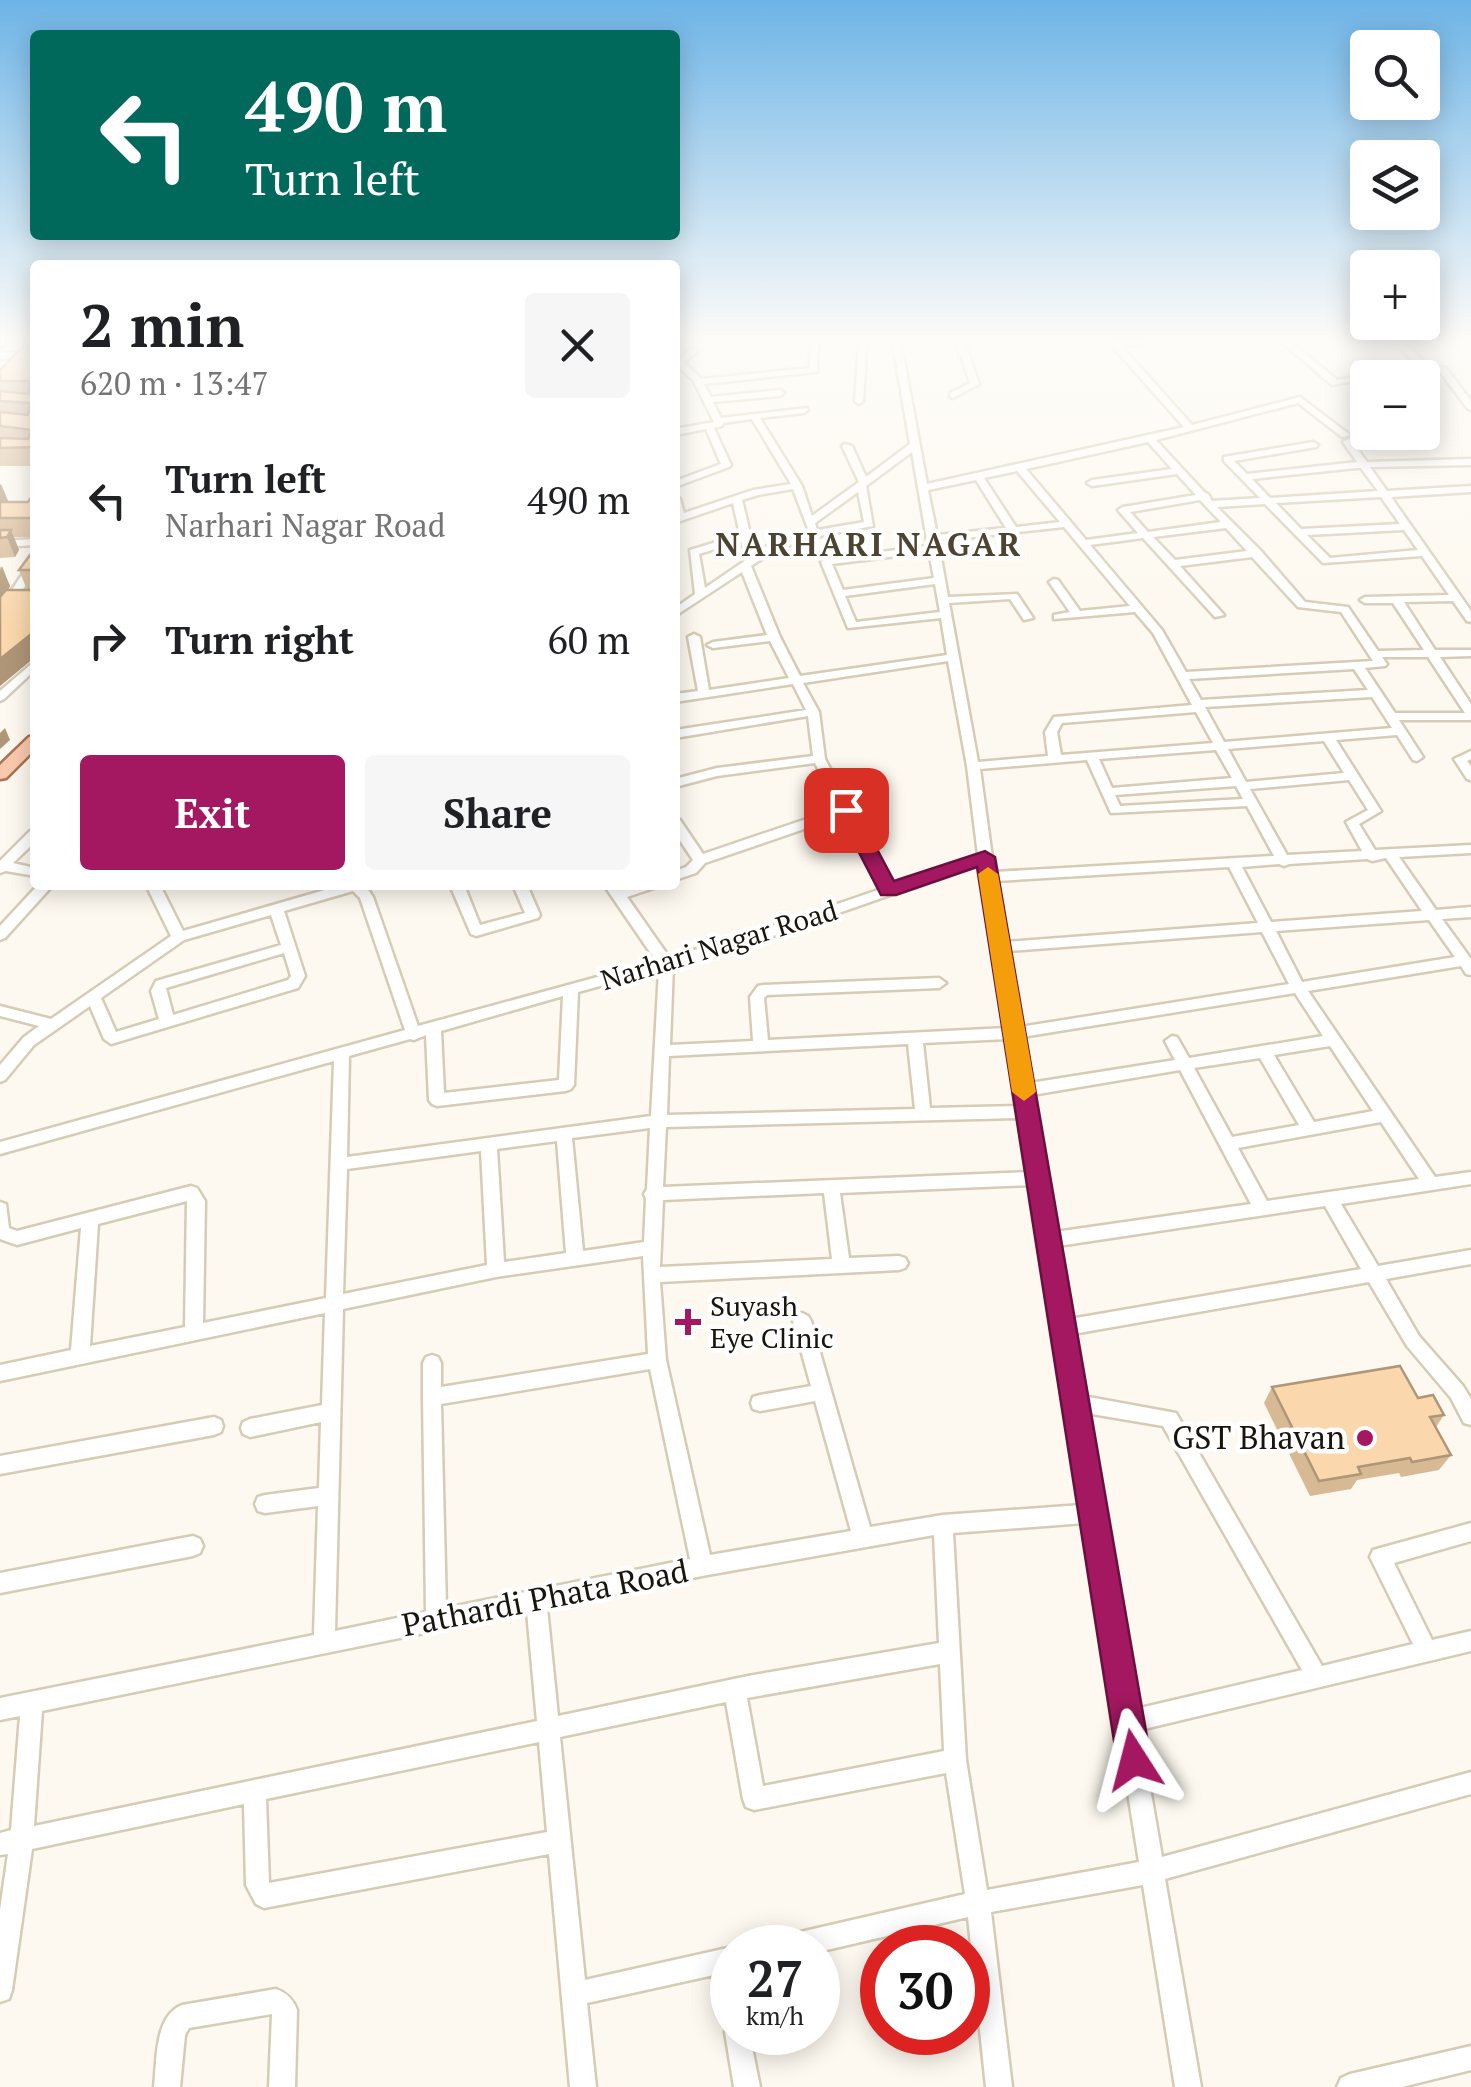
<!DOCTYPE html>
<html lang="en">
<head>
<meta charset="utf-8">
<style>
	:root { --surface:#fff; --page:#f6f6f6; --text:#202124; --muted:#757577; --accent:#a31860 }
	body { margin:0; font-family:"PT Serif",serif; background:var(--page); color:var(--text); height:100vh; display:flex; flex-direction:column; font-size:38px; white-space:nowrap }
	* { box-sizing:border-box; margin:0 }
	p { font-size:32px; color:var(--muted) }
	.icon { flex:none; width:55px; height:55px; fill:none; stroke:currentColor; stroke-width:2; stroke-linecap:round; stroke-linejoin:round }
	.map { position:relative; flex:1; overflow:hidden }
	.sheet { position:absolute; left:30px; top:260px; width:650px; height:630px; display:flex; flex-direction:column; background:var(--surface); border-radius:10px; box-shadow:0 5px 25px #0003 }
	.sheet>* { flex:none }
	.hud { position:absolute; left:30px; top:30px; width:650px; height:210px; border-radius:10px; box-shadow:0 5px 25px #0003; background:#00695c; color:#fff; overflow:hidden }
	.controls { position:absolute; left:1350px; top:30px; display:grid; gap:20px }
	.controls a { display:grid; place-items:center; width:90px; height:90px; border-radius:10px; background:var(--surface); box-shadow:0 5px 25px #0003; font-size:50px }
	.speed { position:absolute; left:710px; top:1925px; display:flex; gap:20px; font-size:50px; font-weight:700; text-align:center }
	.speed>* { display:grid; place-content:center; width:130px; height:130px; border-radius:50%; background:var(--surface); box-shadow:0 5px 25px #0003; line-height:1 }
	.speed small { font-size:25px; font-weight:400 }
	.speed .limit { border:15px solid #d22; background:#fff; color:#111 }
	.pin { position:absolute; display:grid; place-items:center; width:85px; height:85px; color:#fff; margin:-42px; border-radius:20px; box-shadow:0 5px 15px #0006 }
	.me { position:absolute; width:110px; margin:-55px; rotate:351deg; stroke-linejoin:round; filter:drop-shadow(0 0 8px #0008) }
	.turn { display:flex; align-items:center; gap:35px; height:210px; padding:0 50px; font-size:45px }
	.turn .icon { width:130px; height:130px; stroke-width:2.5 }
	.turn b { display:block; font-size:70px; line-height:85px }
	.round { display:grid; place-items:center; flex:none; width:105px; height:105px; border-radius:10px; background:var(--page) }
	.headline { display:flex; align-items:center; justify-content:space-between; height:170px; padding:0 50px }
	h1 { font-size:60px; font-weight:800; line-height:75px }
	.cta { display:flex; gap:20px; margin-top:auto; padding:20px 50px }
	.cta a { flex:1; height:115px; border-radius:10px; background:var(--accent); color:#fff; font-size:40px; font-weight:800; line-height:115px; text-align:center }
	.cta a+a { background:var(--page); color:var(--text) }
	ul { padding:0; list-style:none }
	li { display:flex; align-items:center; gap:30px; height:140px; padding:0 50px }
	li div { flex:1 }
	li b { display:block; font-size:38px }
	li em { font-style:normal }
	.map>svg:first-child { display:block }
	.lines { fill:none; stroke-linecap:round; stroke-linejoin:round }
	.minor-casing { stroke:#d6ccb6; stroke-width:5 }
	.major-casing { stroke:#aa7353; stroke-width:5 }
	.minor { fill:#fff; fill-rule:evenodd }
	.major { fill:#fbc9ae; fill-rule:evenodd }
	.wall { fill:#d7b994 }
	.shaded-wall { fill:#af9678 }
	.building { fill:#fad7ac; stroke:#af9678; stroke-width:2.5 }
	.route { fill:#a31860; stroke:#6a103e; stroke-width:2.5 }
	.slow { fill:#f59e0b }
	.poi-dot { fill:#a31860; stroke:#fff; stroke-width:4 }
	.labels { text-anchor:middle; stroke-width:9; stroke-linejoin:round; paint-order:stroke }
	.street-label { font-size:28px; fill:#18150d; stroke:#fff }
	.poi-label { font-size:28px; fill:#18150d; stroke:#fff; text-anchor:start }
	.far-district-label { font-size:32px; font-weight:bold; letter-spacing:2.5px; fill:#4c4431; stroke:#fff }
	.near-poi-label { font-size:32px; fill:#18150d; stroke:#fff; text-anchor:end }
	.near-street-label { font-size:32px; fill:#18150d; stroke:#fff }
</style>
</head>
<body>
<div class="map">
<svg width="1471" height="2087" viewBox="0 0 1471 2087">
	<rect width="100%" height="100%" fill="#fdf9f0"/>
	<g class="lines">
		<g class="minor-casing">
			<path id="minor" d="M706,338H715L684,362L701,379L810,368V338H818L817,372L704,384L711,397L780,390L784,393L780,396L713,402L721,418L807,408L808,410L804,413L760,418L802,486L812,516L859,482L842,446L844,444L852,446L866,477L910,444L892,338H900L927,484L1184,427L1113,347L1096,338H1107L1117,342L1186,338L1122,347L1192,425L1300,397L1350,435L1342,437L1298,403L1156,440L1205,493L1208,494L1212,501L1260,498L1224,461V457L1313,442L1318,445L1316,447L1234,461L1247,474L1357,462L1343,442L1348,439L1351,440L1367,462L1471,459V465L1370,467L1387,491L1471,486V492L1391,497L1471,611V622L1467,621L1453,601L1404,602L1435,650H1471V656L1440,657L1471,704V720H1399L1423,757L1417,761L1413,760L1397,735L1336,740L1381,811L1359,824L1375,850L1471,845V853L1399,857L1436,910L1471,907V917L1442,919L1471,959V975L1466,974L1461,966L1308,991L1435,1177L1471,1172V1184L1341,1204L1378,1266L1471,1250V1264L1386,1279L1419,1336L1463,1386L1471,1399V1425L1464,1423L1451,1398L1407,1346L1369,1282L1073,1334L1083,1396L1176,1413L1322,1666L1413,1644L1370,1557L1373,1550L1471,1523V1541L1394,1563L1432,1640L1471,1631V1651L1140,1730L1162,1857L1471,1772V1794L1165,1879L1201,2087H1175L1143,1885L991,1912L1012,2087H986L968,1917L818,1952V1948H771L775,1940L783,1936L965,1894L946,1773L754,1810L746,1807L743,1799L726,1702L560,1737L585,1980L732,1947L733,1948L732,2019L723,2016L714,1975L587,2003L596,2087H570L549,1854L264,1908L256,1904L246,1885L244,1804L32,1849L12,1990L9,1999L0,2002V1910L8,1854L0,1855V1833L11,1830L20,1716L0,1720V1698L314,1635L318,1506L265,1513L258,1511L255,1504L258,1497L265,1495L319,1488L321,1422L250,1437L243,1434L241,1428L243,1422L250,1419L322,1405L325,1313L0,1381V1365L71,1350L81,1228L17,1245L0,1239V1202L6,1204L9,1228L17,1231L191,1186L197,1188L205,1201L203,1323L326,1298L334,1061L0,1154V1142L405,1030L360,898L353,891L284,911L305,976L298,988L111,1044L104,1039L90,1006L34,1045L5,1080L0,1082V1065L24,1037L39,1026L0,1016V1006L51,1019L171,936L146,885H160L183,931L342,885H365L373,897L418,1026L656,961L604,885H618L621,890L635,885H656L654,888L627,897L669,957L744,936L881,889L842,816L705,863L696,873L675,880V871L686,867L693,860L675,833V819L680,820L703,854L839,808L815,763L717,776L675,787V779L717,768L813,756L808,716L675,738V730L806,710L793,684L675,702V694L698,691L688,637L694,634L700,637L709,690L789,678L770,641L713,648L707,645L713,642L767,635L742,572L675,616V608L695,594L690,550L740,535L733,503L675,523V496L680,499L684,513L753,490L791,484L752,419L723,423L722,426L714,428L731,465L729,467L675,487V481L721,464L706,429L675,435V429L714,422L693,380L675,364V358L678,359ZM1148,442L1172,469L1092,480L1087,483L1092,486L1177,474L1196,495L1123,507L1118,510L1138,533L1086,540L1026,469ZM912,452L928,546L826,559L821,562L848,628L941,618L947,655L800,676L780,637L751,566C794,536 823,536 873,526L866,486ZM1356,468H1361L1378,491L1270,498L1252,479ZM1017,471L1060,522L1016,527L984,478ZM976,480L1006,528L937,535L928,490ZM793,489L809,531L774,542L754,554L751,538L753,536L750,533L742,500L758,495ZM858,492L864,522L817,530L815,523ZM1381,497L1400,524L1301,529L1276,503ZM1200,500L1221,522L1148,532L1130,512ZM1265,504L1323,563L1422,556L1449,595L1365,597L1360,600L1365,603H1393L1424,650L1378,651L1348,607L1305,602L1261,551L1217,507ZM1064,527L1130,606L1080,611L1058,580L1054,579L1049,582L1070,612L1054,615V619L1135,612L1153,633L1192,705L1054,717L1045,732L1048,756L978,762L949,603L1010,599L1024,620L1033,618L1017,594L948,597L938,541ZM1226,528L1247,551L1175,560L1153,537ZM1404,530L1418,550L1330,558L1307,535ZM1143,538L1215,617L1224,615L1180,566L1252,557L1298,607L1341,612L1373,661L1186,672L1162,630L1090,545ZM741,541L746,560L705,588L699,554ZM929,552L934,578L843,590L832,564ZM935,584L940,612L856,622L845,596ZM1382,657H1428L1465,713H1395L1365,668L1385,666L1387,664ZM948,661L967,766L978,855L892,885L825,759L819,712L803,683ZM1354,669L1368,690L1201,700L1189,679ZM1372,697L1392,728L1224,742L1205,707ZM1196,712L1213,743L1061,755L1057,732L1062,723ZM1324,741L1344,773L1246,782L1228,749ZM1216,750L1232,778L1112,788L1099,759ZM1087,760L1111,813L1247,806L1274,856L994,872L980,769ZM1349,780L1368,810L1346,822L1362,851L1287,855L1250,789ZM1236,786L1243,799L1120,806L1115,795ZM1386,858L1422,911L1271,922L1242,867L1279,864L1284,866L1289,864L1367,859L1372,861ZM979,864L1006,1028L768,1040L764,998L767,995L939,988L946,983L939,978L763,985L758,986L750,997L753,1041L670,1045L673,966L753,943ZM1229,867L1258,923L1006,942L996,881ZM271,915L281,945L156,981L151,991L159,1019L116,1032L101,998L184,940ZM1429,920L1455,957L1302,982L1276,931ZM1262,932L1289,984L1020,1027L1008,951ZM284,953L291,976L288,980L173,1015L166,988ZM659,970L651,1116L347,1157L349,1056L410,1039L414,1040L426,1035L429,1100L432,1104L437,1106L566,1091L571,1089L574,1085L578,992ZM1295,993L1323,1036L1189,1058L1177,1037L1172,1036L1165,1041L1175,1060L1030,1083L1022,1037ZM563,996L559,1080L444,1093L441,1031ZM1008,1039L1018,1106L930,1108L923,1043ZM908,1044L915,1109L667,1115L669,1056ZM1330,1046L1373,1111L1314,1122L1274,1055ZM1260,1058L1299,1125L1232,1137L1194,1068ZM1180,1070L1251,1204L1055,1232L1032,1095ZM1020,1118L1029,1172L663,1187L666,1127ZM1381,1122L1419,1179L1267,1201L1238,1148ZM650,1128L647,1189L644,1194L646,1199L644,1242L583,1251L572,1138ZM557,1141L566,1253L504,1262L497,1149ZM481,1151L487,1265L343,1294L347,1169ZM1031,1185L1082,1505L943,1515L870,1527L811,1321L808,1316L802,1313L796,1316L793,1321L811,1386L760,1395L753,1397L751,1403L753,1409L760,1411L815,1401L851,1531L710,1555L666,1360L660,1282L899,1270L905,1268L908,1263L905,1258L899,1256L849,1258L840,1193ZM824,1193L832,1259L660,1267L663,1200ZM187,1201L185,1327L90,1346L98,1224ZM1325,1206L1361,1269L1070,1319L1058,1246ZM643,1256L648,1354L441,1387V1363L438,1357L432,1355L426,1357L423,1363V1397L426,1612L335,1631L343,1309L496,1277ZM650,1369L690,1559L446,1608L441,1404ZM1086,1413L1163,1426L1302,1670L1136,1709ZM1085,1523L1139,1862L987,1890L966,1760L953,1533ZM934,1535L939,1643L748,1676L558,1716L547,1608L702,1576ZM527,1612L537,1721L34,1826L42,1711ZM940,1664L944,1751L763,1786L747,1698ZM539,1742L547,1832L269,1883L266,1799Z
				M859,338H867L863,401L859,404L855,401Z
				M955,338H963L979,384L953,398L950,397V393L970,383Z
				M1277,338H1286L1337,380L1362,376L1366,379L1332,385Z
				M1389,338H1398L1429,366L1446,368L1471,401V410L1468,409L1440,372L1423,370Z
				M35,351V357L0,359V353Z
				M35,539V545L0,547V541Z
				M35,560V571L4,618L0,619V608L31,561Z
				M35,661V670L4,699L0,701V691Z
				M1471,751V759L1467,761L1471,766V780L1467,779L1454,759Z
				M35,830V842L13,863L35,868V876L6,871L0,873V861L30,831Z
				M38,885H53L5,938L0,940V926Z
				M450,885H464L480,925L525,913L513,885H527L540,915L538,918L476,936L471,934Z
				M214,1417L221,1420L223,1426L221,1432L214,1435L0,1474V1456Z
				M193,1536L200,1539L203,1546L200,1553L193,1556L0,1593V1573Z
				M276,1989C287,1993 293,1999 297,2010L295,2087H269L272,2014L189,2028L185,2035L180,2087H154C157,2062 154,2016 182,2005Z
				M732,2022V2032H749L760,2087H734L725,2032L728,2023Z
				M1471,2046V2070L1402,2087H1337L1341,2078L1350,2074Z"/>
		</g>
		<g class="major-casing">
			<path id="major" d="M35,735V749L6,778L0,779V765L29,737Z"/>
		</g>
		<use href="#minor" class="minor"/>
		<use href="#major" class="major"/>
	</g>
	<path class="wall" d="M0,338H35V466H0V370L29,339L9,340L4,349H0Z
		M0,518H35V537H14L19,550L15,557L0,558Z
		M35,548V657L0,686V566L10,586L8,590H27L19,570Z
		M1272,1387L1418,1398L1444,1415L1436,1427L1451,1455L1439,1470L1401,1477L1399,1473L1357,1480L1351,1489L1310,1496L1264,1403Z"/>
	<path class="shaded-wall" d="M0,338H8L9,340L4,349Z
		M1,484L9,503L0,509V485Z
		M11,530L19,550L15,557L7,537Z
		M2,566L10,586L0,606V571Z
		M35,631V657L0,686V659Z
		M5,728L10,740L0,749V733Z"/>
	<path class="building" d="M31,338H35V447L0,448V438L28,439L32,430L0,426V412L28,415L31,403L0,401V391L29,394L31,381H0V370Z
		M35,492V518H0V502H28Z
		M0,530H11L7,537L0,538Z
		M35,548V570H19Z
		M35,586V631L0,659V597L6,590H31Z
		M1400,1366L1418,1398L1433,1395L1444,1415L1430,1417L1451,1455L1412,1462L1410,1458L1358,1467L1361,1474L1319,1481L1272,1387Z"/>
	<linearGradient id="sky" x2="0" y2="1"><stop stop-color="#6db4e7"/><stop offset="0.54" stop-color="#fefcf8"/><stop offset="1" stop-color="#fefcf8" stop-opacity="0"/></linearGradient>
	<rect width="1471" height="630" fill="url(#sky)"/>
	<path class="route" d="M846,804L856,810L894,881L985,851L995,857L1151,1760L1146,1771L1134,1776L1122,1771L1117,1760L977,867L896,895H881L837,810Z"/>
	<path class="slow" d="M988,867L998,874L1036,1092L1024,1101L1012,1092L978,874Z"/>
	<g class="poi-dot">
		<path d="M683 1307h10v10h10v10h-10v10h-10v-10h-10v-10h10z"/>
		<circle cx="1365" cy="1438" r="10"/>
	</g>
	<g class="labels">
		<g class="street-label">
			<text transform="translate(719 945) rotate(-17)" y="10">Narhari Nagar Road</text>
		</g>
		<g class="poi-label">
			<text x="710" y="1316">Suyash<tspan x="710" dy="32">Eye Clinic</tspan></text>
		</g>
		<g class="far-district-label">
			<text x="869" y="556">NARHARI NAGAR</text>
		</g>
		<g class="near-poi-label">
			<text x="1345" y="1449">GST Bhavan</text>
		</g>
		<g class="near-street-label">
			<text transform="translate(545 1598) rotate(-11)" y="11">Pathardi Phata Road</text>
		</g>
	</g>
</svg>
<div class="controls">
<a><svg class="icon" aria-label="search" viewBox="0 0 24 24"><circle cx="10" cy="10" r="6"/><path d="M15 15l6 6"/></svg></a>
<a><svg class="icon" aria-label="layers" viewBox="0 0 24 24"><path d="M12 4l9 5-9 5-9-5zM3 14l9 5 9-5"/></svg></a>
<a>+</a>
<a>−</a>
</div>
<div class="speed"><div>27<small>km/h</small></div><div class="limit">30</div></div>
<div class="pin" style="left:846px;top:810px;background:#d93025"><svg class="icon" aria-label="arrive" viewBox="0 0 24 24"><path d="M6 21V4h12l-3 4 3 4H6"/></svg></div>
<svg class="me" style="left:1134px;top:1760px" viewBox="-20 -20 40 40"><path d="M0-17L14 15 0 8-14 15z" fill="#a31860" stroke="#fff" stroke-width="4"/></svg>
<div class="hud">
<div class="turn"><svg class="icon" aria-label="left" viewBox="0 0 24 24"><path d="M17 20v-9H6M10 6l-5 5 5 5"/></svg><div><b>490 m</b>Turn left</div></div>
</div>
<section class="sheet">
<div class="headline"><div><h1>2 min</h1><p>620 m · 13:47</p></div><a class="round"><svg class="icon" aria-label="close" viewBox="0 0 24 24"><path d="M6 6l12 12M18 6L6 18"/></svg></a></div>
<ul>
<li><svg class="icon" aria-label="left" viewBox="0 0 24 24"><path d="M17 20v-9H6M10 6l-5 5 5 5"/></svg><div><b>Turn left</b><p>Narhari Nagar Road</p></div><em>490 m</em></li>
<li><svg class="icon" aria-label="right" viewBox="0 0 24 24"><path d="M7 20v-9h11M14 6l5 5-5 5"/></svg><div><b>Turn right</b></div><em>60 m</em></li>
</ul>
<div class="cta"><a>Exit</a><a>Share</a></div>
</section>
</div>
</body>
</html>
